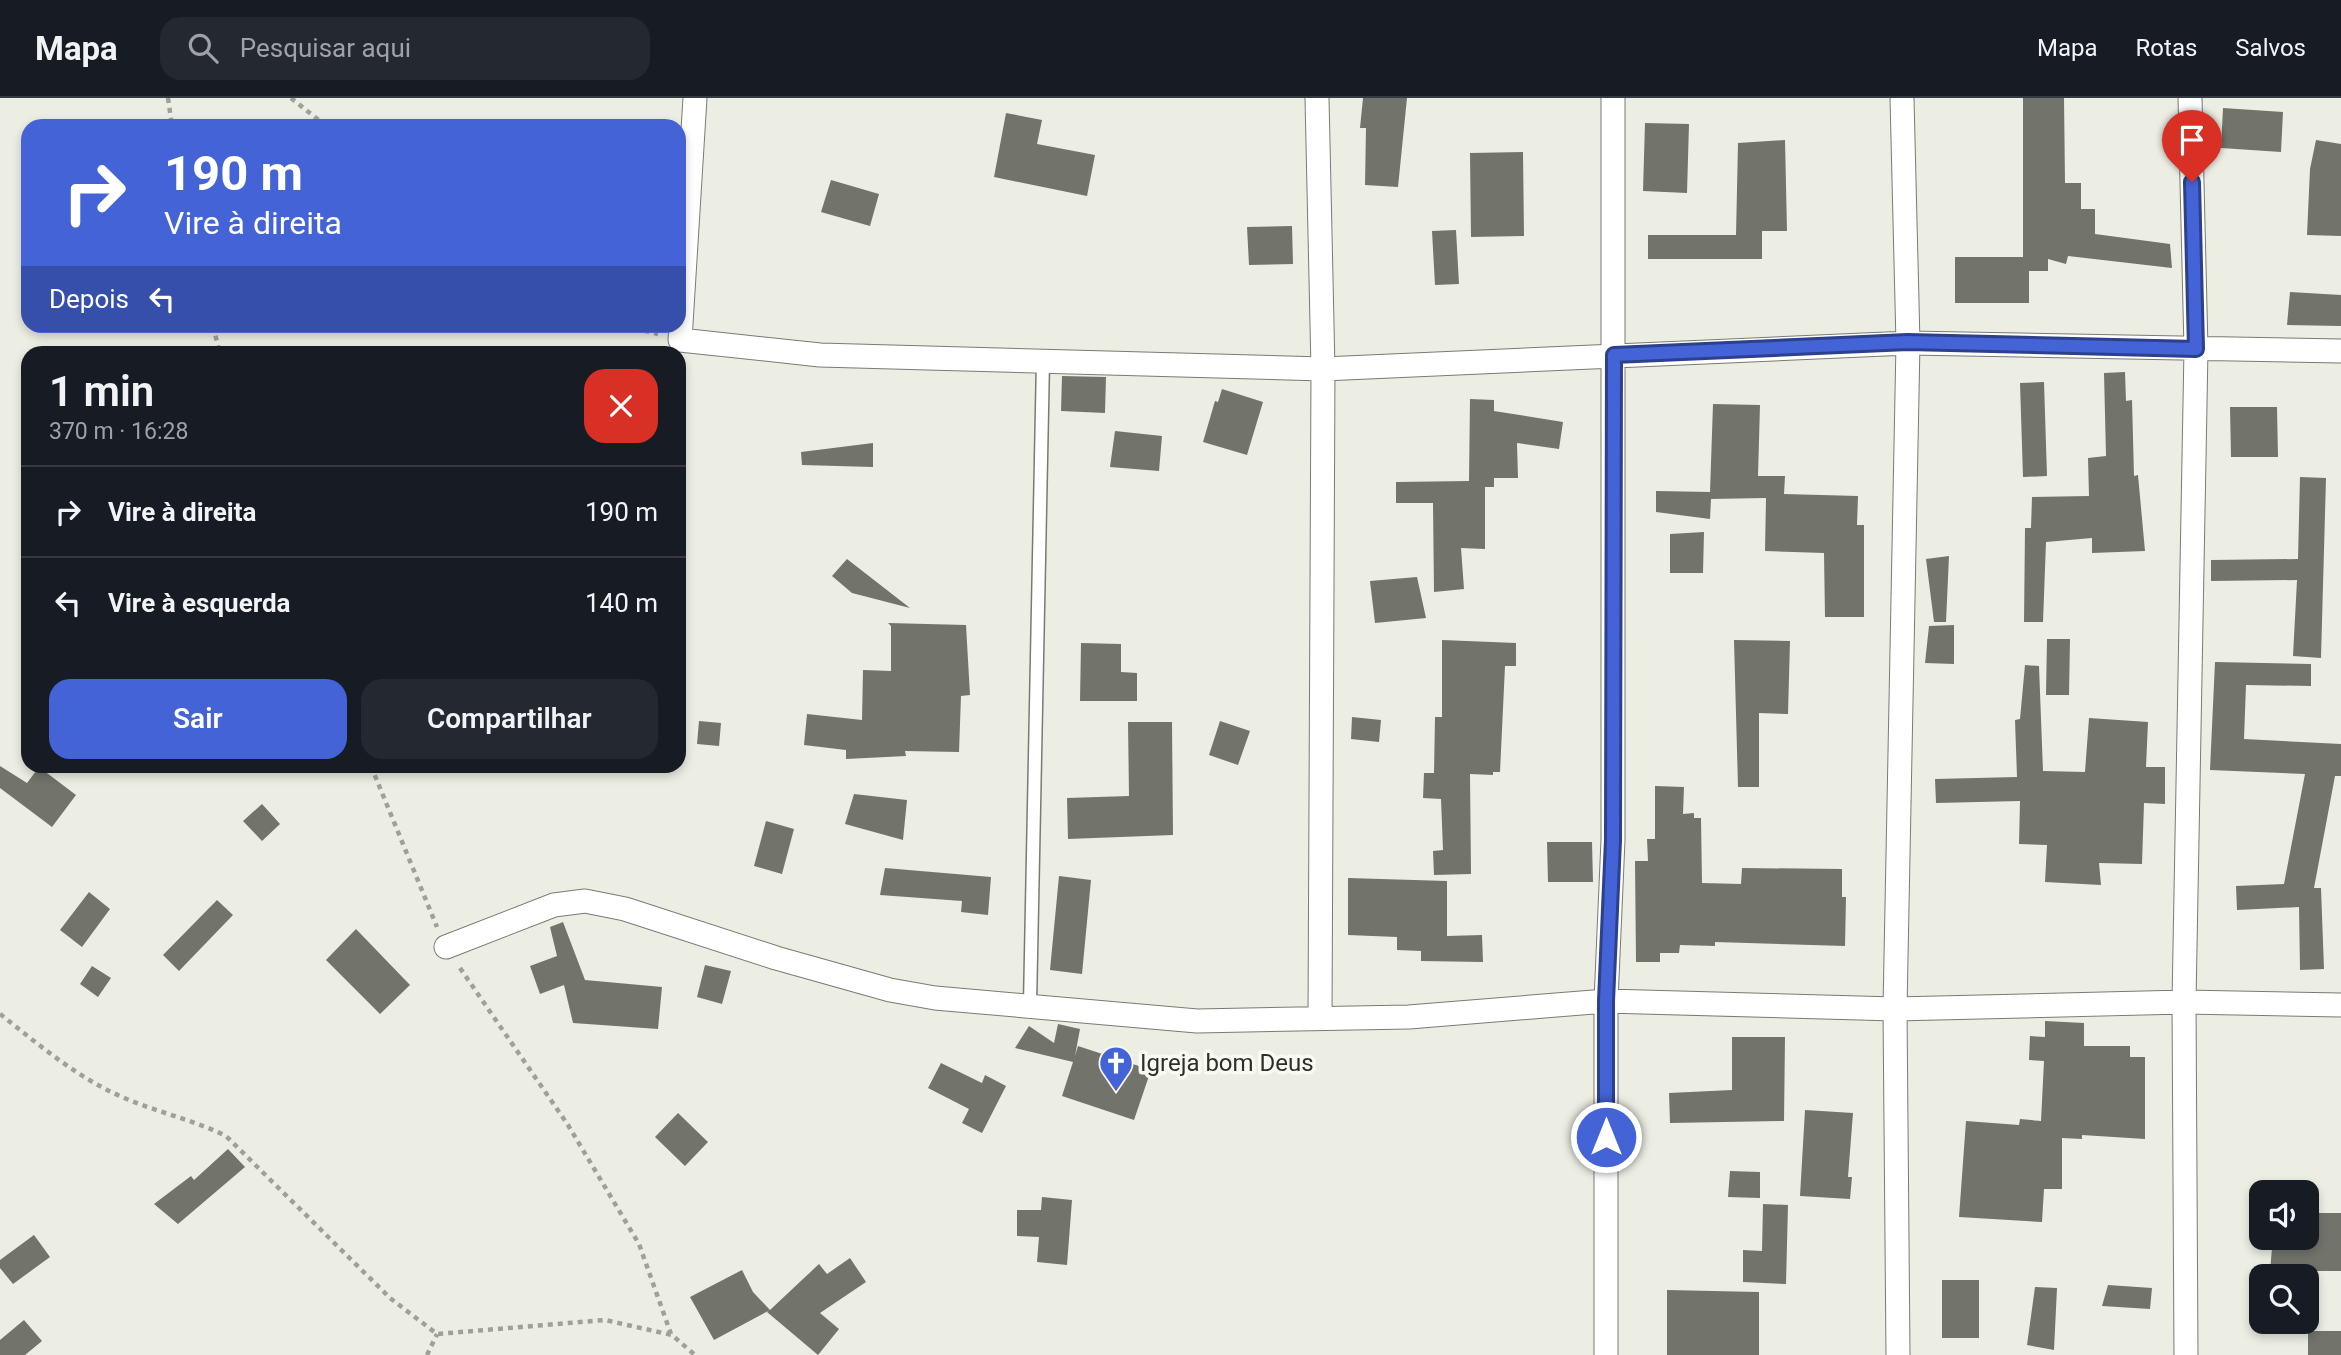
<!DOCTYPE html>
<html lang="pt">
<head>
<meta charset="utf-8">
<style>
	:root { --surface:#171b24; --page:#242831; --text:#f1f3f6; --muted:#9ea1a6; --line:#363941; --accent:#4363d6 }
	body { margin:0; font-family:Roboto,sans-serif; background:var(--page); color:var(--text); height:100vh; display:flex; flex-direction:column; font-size:26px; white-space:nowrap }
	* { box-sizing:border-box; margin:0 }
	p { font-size:23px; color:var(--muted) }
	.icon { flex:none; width:38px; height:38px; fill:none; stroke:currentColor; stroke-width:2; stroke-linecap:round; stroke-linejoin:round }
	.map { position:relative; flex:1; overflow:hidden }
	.side { position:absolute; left:21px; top:248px; width:665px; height:427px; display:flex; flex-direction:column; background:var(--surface); border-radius:21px; box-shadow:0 4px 10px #0003 }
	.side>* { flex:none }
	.hud { position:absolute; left:21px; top:21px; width:665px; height:214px; border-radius:21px; box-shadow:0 4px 10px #0003; background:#4363d6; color:#fff; overflow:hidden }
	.buttons { position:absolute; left:2249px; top:1082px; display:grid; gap:14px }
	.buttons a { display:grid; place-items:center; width:70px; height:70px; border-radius:14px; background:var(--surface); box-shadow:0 4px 10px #0003; font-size:35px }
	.pin { position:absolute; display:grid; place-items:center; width:60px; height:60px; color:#fff; margin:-72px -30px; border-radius:50% 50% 50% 0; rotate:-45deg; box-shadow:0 0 7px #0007 }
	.pin .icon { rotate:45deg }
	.me { position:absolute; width:77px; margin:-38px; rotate:0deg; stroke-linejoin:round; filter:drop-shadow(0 0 5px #0008) }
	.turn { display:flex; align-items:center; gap:24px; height:147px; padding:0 28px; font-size:32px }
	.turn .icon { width:91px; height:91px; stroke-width:2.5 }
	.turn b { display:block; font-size:49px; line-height:60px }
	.then { display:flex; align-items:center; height:66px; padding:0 28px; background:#0003; gap:14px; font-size:26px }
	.round { display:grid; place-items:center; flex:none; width:74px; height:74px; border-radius:21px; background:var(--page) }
	.head { display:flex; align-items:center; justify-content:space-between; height:119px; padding:0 28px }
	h1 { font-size:42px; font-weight:600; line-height:52px }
	.action { display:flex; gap:14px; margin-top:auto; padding:14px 28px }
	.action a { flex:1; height:80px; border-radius:21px; background:var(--accent); color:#fff; font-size:28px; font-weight:600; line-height:80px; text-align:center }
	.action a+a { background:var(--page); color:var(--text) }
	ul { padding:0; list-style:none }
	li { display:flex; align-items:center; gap:21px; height:91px; padding:0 28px; border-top:2px solid var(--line) }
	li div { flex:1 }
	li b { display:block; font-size:26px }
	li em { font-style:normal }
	header { display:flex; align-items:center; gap:42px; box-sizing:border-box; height:98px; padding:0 35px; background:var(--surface); border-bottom:2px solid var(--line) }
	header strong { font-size:33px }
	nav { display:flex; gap:38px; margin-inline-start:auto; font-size:24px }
	.search { width:490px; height:63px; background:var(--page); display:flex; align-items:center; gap:18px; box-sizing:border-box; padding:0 24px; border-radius:21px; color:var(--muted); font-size:26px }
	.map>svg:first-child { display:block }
	.building { fill:#72746c }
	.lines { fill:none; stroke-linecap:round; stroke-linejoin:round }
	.lane-casing { stroke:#797b73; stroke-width:15 }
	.street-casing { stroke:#797b73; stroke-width:25 }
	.path { stroke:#9fa099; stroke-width:4.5; stroke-dasharray:5 5; stroke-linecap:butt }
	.lane { stroke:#fff; stroke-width:12 }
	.street { stroke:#fff; stroke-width:23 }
	.route-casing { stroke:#2c408b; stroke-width:18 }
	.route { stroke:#4363d6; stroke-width:12 }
	.labels { text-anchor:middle; stroke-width:7; stroke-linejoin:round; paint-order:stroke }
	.poi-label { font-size:24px; fill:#2e2f2b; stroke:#f9fbf2; text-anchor:start }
</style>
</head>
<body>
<header>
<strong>Mapa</strong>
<div class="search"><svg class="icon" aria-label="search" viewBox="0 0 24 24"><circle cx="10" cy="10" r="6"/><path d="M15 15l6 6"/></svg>Pesquisar aqui</div>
<nav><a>Mapa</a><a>Rotas</a><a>Salvos</a></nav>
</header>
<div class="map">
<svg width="2341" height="1257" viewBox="0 0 2341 1257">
	<rect width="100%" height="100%" fill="#eceee4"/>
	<path class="building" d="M1363,0H1407L1398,89L1365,87L1366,30H1360Z
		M2023,0H2064L2065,85H2081V111H2095V136L2170,146L2172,170L2068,158L2066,166L2048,161V173H2029V205H1955V159H2023Z
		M2223,10L2283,14L2281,54L2221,50Z
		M1006,15L1042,22L1037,46L1095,57L1087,98L994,79Z
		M1645,25L1689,26L1687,95L1643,93Z
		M1785,42L1787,133H1762V161H1648V137H1736L1738,45Z
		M2316,42L2341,46V138L2307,137L2310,71Z
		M1523,54L1524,138L1471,139L1470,55Z
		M831,82L879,96L870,128L821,114Z
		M1292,128L1293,166L1249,167L1247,129Z
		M1456,132L1459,186L1435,187L1432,133Z
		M2290,194L2341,197V228L2287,227Z
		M2125,274L2126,303L2132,302L2134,378L2138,377L2145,453L2092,455V440L2046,444L2043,524H2024L2025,430H2031L2032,399L2089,398L2088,360L2106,358L2104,275Z
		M1062,278L1106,279L1105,315L1061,313Z
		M2044,284L2047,378L2023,379L2020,285Z
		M1222,291L1263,304L1247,357L1203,344L1215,303L1218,304Z
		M1470,301L1494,302V313L1563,324L1559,351L1517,345L1518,380H1494V389H1485V451L1461,450L1464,491L1434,494L1433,405H1396V384L1469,383Z
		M1713,306L1760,307L1758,378H1785L1784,396L1858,398L1857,427H1864V519H1825L1824,455L1765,453L1766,400L1711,401L1710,421L1656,414V393L1710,394Z
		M2230,309H2277L2278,359H2231Z
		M1115,333L1162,338L1159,373L1110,369Z
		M873,345V369L802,367L801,354Z
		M2300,379L2326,380L2321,560L2293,558L2297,482L2211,483V462L2298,461Z
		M1704,434L1703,475H1670V436Z
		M1949,458L1946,524H1934L1926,461Z
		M847,461L910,510L852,495L832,478Z
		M1417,479L1426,520L1375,525L1370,483Z
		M888,525L966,527L970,597L961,598L959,654L905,653L906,658L846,661V652L804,647L807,616L862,622L863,572L891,573V528Z
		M1954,527V566L1925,565L1929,528Z
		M2047,541H2070L2069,597H2046Z
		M1442,542L1516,545V568H1505L1500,674H1493V677L1470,676L1471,776L1434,777L1433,753L1443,752L1441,701L1423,700L1424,675H1434L1435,619H1442Z
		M1734,542L1790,543L1788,616L1759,615V689H1738Z
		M1081,545L1121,546V574L1137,575V603H1080Z
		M2215,564L2311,566V588L2246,587L2244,641L2341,646V678H2335L2314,790H2321L2324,871L2300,872L2299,809L2237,812L2236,788L2284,786L2305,676L2210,672Z
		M2025,567L2039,568L2043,673L2085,674L2089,620L2148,624L2146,669H2165V706L2144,705L2142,766L2099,765L2101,787L2045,784L2047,747L2019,746L2020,703L1936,705L1935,681L2017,679L2015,622L2020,621Z
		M1352,619L1381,622L1379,644L1351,641Z
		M699,623L721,625L719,648L697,646Z
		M1220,623L1250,633L1238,667L1209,657Z
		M1128,624H1172L1173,737L1068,741L1067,700L1129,698Z
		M0,668L27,685L39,669L76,697L52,729L0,690Z
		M1655,688L1684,689L1683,716L1694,715V720H1701L1702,785L1741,786L1742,770L1842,771V799H1846L1845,848L1715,844V848L1680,847L1679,855H1660V864H1636L1635,763H1648L1647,741H1655Z
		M854,696L907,702L903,742L845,726Z
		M262,706L280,726L262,743L243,723Z
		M766,723L794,731L782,776L754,768Z
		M1547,744H1592L1593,784H1548Z
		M885,770L991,779L988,817L961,814L962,803L880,797Z
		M1059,778L1091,782L1082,876L1050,872Z
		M1348,780L1447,783V838L1482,837L1483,864L1421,863V853L1397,852V839L1348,837Z
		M89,794L110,811L82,849L60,832Z
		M217,802L233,817L179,873L163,857Z
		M563,824L585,882L662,889L658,931L573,925L564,887L540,896L530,868L557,858L550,829Z
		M356,831L410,887L380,916L326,862Z
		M705,867L731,873L722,906L697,899Z
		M92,868L111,880L98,899L80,886Z
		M2045,923L2084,925V948H2130V959H2145V1041L2082,1037V1041L2062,1040V1091H2044L2042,1124L1959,1119L1966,1023L2019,1027L2020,1021L2041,1023L2044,963L2029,962L2030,938L2045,939Z
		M1058,926L1080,931L1075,958L1078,948L1151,972L1134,1022L1062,998L1073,964L1015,950L1029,928L1054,945Z
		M1732,939H1785L1784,1023L1670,1025L1669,995L1732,992Z
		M941,965L982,985L985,977L1006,988L982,1035L962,1025L969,1011L928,990Z
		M1805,1012L1853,1015L1848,1079H1852L1850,1101L1800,1098Z
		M678,1015L708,1044L685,1068L655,1039Z
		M228,1051L245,1069L178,1126L154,1106L191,1078L194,1082Z
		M1730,1073L1760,1074V1100L1728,1099Z
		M1042,1099L1072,1102L1067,1167L1037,1164L1039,1139L1017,1138V1112H1041Z
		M1763,1106L1788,1107L1786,1186L1743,1184V1152L1762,1153Z
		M2306,1115H2341V1173H2270L2273,1139H2306Z
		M34,1137L50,1159L13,1186L0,1170V1162Z
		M850,1160L866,1184L820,1215L839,1231L818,1257L767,1214L770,1212L714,1242L690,1199L742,1172L753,1194L770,1212L819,1166L827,1176Z
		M1942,1182H1979V1240H1942Z
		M2108,1187L2152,1190L2150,1211L2102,1208Z
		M2035,1189L2057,1190L2054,1252L2027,1247Z
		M1667,1192L1759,1194V1257H1667Z
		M24,1222L42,1243L25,1257H0V1242Z
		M2308,1233H2341V1257H2308Z"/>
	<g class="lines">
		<g class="lane-casing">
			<path id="lane" d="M1030,907L1043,262"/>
		</g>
		<g class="street-casing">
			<path id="street" d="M695,0L680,242L820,257L1323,271L1908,245L2341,253
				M1317,0L1323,271L1320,920
				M446,849L554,807L585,803L625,811L776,860L890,892L935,900L1197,923L1409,919L1606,903L1895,911L2184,904L2341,907
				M1606,1257V903L1613,742V0
				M1898,1257L1895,911L1908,245L1902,0
				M2186,1257L2184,904L2196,251L2190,0"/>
		</g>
		<path class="path" d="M168,0L172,28
			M291,0L326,28
			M213,228L220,256
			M625,228L658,236
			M371,668L437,829
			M460,870L568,1027L639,1146L671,1236
			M0,916C38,946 75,978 120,998C155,1014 192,1021 226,1038L390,1200L437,1236L605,1222L672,1237L695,1257
			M427,1257L437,1236"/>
		<use href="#lane" class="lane"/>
		<use href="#street" class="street"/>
	</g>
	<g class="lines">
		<g class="route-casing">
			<path id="route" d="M1606,1039V903L1613,742L1614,257L1908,244L2196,251L2192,84"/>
		</g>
		<use href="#route" class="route"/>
	</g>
	<defs>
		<g id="church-pin" transform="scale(1.75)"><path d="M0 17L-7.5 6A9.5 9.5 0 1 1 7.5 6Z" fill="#4363d6" stroke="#f9fbf2"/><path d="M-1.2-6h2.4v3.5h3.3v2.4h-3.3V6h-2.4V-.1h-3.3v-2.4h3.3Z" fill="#fff"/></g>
	</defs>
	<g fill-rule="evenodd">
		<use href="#church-pin" x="1116" y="965"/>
	</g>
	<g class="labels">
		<g class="poi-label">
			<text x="1140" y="973">Igreja bom Deus</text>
		</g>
	</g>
</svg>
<div class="buttons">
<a><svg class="icon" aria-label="sound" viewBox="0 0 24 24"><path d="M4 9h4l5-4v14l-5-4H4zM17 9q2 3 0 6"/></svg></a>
<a><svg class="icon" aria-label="search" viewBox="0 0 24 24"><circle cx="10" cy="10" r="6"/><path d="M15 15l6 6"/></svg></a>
</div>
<div class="pin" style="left:2192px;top:84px;background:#d93025"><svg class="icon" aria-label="arrive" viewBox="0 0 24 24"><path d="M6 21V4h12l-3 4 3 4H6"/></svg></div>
<svg class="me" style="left:1606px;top:1039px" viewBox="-20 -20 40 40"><circle r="17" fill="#4363d6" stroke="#fff" stroke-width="3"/><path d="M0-11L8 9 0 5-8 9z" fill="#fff"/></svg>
<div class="hud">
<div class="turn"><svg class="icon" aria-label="right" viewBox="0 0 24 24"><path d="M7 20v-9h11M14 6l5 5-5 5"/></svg><div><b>190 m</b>Vire à direita</div></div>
<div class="then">Depois<svg class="icon" aria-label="left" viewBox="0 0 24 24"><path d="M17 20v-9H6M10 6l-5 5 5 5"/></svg></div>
</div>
<section class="side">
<div class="head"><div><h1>1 min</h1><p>370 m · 16:28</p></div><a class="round" style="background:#d93025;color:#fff"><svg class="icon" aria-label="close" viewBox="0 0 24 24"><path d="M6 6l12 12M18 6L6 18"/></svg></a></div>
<ul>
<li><svg class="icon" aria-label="right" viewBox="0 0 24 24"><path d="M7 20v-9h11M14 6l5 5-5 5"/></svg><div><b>Vire à direita</b></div><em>190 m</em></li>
<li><svg class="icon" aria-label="left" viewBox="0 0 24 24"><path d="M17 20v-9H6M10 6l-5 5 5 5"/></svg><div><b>Vire à esquerda</b></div><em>140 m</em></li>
</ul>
<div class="action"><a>Sair</a><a>Compartilhar</a></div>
</section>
</div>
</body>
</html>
